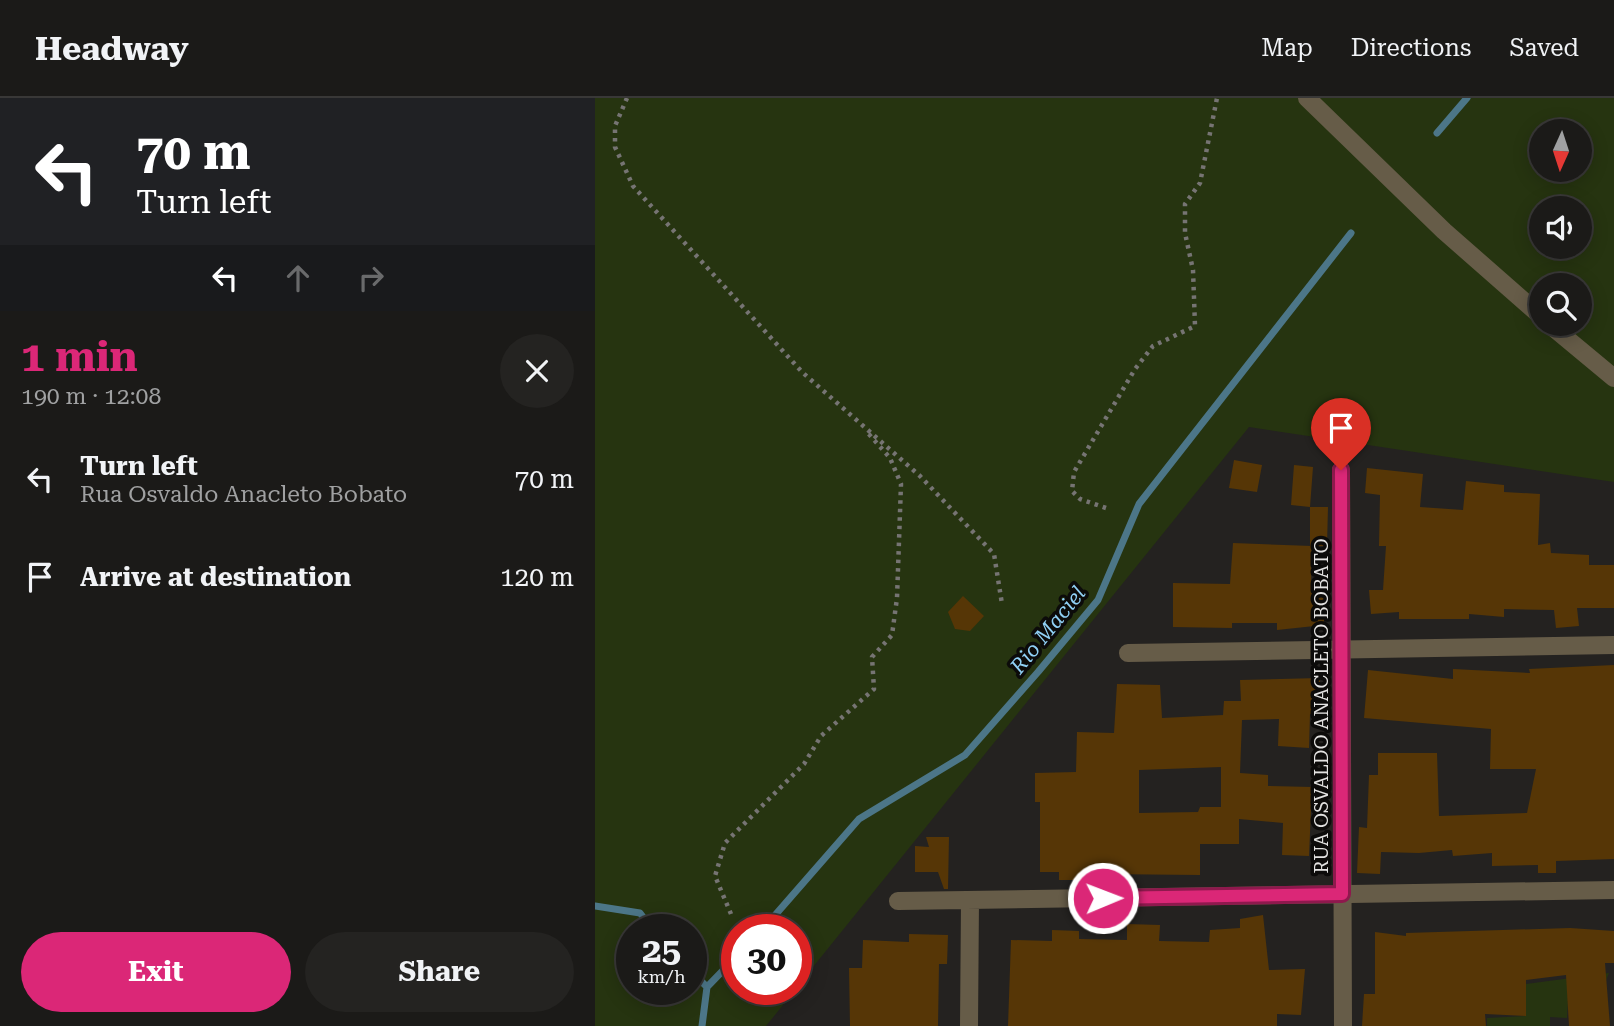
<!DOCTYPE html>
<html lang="en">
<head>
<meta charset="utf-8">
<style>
	:root { --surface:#1b1a18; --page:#242321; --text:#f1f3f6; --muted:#a0a1a2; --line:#393837; --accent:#db2777 }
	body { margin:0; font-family:"Roboto Serif",serif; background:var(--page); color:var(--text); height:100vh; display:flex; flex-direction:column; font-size:26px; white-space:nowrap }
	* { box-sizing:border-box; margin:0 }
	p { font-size:23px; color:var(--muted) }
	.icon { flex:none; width:38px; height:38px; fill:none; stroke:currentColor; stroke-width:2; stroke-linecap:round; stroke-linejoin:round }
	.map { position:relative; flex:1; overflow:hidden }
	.details { display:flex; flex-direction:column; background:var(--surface); width:595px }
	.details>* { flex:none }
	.guide { background:#202124; color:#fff; overflow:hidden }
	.needle { width:46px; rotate:183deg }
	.tools { position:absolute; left:934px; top:21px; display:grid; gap:14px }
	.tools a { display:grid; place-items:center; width:63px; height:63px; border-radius:50%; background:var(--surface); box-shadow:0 4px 18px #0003,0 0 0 2px var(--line); font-size:35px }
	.speed { position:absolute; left:21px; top:816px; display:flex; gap:14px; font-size:35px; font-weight:700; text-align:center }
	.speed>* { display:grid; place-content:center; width:91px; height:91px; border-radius:50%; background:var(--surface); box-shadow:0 4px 18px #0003,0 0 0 2px var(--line); line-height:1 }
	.speed small { font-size:18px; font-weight:400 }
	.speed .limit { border:10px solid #d22; background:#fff; color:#111 }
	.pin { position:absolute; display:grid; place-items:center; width:60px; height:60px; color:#fff; margin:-72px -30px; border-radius:50% 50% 50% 0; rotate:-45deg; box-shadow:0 0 7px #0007 }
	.pin .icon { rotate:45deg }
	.me { position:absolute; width:77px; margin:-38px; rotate:89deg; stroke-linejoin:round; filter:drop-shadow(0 0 5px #0008) }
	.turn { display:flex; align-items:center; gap:24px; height:147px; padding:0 21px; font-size:32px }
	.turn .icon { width:91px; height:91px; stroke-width:2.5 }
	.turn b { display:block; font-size:49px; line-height:60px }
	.lanes { display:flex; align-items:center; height:66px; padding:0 21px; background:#0003; justify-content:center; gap:35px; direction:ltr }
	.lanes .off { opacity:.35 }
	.round { display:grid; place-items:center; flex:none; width:74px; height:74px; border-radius:37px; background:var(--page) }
	.summary { display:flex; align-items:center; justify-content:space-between; height:119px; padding:0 21px }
	h1 { font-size:42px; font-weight:700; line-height:52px; color:var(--accent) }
	.action { display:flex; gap:14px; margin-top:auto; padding:14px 21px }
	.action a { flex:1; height:80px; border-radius:42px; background:var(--accent); color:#fff; font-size:28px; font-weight:700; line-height:80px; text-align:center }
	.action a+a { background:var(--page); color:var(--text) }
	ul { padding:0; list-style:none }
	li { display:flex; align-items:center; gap:21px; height:98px; padding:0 21px }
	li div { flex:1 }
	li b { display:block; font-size:26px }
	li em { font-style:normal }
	header { display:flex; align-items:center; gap:42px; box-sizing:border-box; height:98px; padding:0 35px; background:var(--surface); border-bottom:2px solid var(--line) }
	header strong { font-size:33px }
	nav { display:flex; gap:38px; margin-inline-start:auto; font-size:24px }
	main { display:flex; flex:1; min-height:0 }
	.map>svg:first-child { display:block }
	.green { fill:#263410; fill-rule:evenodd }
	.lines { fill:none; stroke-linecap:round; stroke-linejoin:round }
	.stream { stroke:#4c7688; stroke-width:7 }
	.building { fill:#563606; fill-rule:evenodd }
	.path { stroke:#767473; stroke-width:4.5; stroke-dasharray:3.5 5; stroke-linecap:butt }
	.minor { stroke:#665c48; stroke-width:18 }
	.route-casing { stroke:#8e194d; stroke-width:18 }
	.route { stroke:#db2777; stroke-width:12 }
	.labels { text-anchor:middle; stroke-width:7; stroke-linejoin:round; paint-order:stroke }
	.street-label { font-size:19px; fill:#e3e2e1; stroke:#0c0b0a }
	.water-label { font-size:21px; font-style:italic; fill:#90d0f5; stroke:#0c0b0a }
</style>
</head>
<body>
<header>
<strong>Headway</strong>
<nav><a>Map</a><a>Directions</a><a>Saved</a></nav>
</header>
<main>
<section class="details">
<div class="guide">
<div class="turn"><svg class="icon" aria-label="left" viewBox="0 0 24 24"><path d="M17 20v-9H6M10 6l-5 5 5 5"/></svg><div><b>70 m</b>Turn left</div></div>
<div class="lanes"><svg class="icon" aria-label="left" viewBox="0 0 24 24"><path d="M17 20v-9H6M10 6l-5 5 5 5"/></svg><svg class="icon off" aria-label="ahead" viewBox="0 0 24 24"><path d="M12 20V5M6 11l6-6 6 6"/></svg><svg class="icon off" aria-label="right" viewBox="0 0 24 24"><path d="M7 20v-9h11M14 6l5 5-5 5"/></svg></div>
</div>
<div class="summary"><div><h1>1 min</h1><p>190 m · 12:08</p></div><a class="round"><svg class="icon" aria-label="close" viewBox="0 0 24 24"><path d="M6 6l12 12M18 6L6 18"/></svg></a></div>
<ul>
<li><svg class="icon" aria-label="left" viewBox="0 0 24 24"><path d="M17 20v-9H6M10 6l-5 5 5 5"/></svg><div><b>Turn left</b><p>Rua Osvaldo Anacleto Bobato</p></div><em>70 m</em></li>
<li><svg class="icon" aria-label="arrive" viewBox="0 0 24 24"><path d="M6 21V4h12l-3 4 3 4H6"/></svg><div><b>Arrive at destination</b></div><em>120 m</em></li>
</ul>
<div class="action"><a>Exit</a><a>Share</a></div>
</section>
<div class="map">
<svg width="1019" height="928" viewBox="0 0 1019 928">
	<rect width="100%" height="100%" fill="#242220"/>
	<path class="green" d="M0,0H1019V384L654,329L201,890V831H142V891H201L171,928H0ZM947,33H985V72H947ZM947,110H985V149H947ZM947,187H985V226H947ZM37,831H96V891H37Z
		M1014,875L1004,899L973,902L972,920L955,919V928H892V920L931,918V886Z"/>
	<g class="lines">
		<path class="stream" d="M842,35L872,0
			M0,808L45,815L57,831
			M168,831L264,721L370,657L443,574L503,502L544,406L756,135
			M96,873L112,889
			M107,928L112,889L142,858"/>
	</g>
	<path class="building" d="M639,362L667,367L662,394L634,390Z
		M699,367L718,369L715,409L696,407Z
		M772,370L828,376L825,409L868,412L871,383L909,387V394L945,396L943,447L955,445L956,455L994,457V467H1019V510H982L984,528L961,530L959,512L909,511V519L874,516V521H804V514L776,516L774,492H788L791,448H784L785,397L770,395Z
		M715,409H733L732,448H715Z
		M638,445L717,448L716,488H729V527L682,532V525H637V530L578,529V485L635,486Z
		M368,498L389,518L375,533L360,531L353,514Z
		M1019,567V761L961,763V775H943V767L897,768V755L858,758L857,752L824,755L786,754L785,776L762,775L764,729L772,730L774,677H783V655H842L844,718L932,715L941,671H895L896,631L769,620L773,572L858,581V571L935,575L934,571Z
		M725,580V616H715L714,650L683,648L684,621L647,622L645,675L673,677V688L717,689L714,758L687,757L688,725L644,721V746H605V777L505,776L506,782H464V774H445V704H440V675L481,674L482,634L519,635L522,586L565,587L567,620L628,617L629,603H646L645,582ZM626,669V709H605L603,714L544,715V672Z
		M331,739H354L353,791H349L343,774H320V748L334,749Z
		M668,817L674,872L710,871L706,917L682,916V928H413L416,842L457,843V832L484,833V841L532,842V826L565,827L564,843L614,844L615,832L645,830V821Z
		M975,830L1019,833V865H1010L1015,928H974L971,877L931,882V918L890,916L891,928H767L769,896H780V834L811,838V835Z
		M314,836L353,837L352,866H344L343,928H255L254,870H267L268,842L314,844Z"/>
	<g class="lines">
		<path class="path" d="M32,0L20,28V49L38,88L207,274L325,378L399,456L407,506
			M511,410L485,401L477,393L479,374L540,271L558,248L600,228L598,172L590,135V106L605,85L622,0
			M136,816L120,778L130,745L209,666L226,638L279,591L277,559L297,537L302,500L306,386L295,360L272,334"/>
		<path class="minor" d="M712,0L849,133L947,219
			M954,226L1019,280
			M746,372L748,928
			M533,555L1019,547
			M303,803L1019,792
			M374,928L375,802"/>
	</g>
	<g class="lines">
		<g class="route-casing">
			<path id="route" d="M508,800L747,796L746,372"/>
		</g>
		<use href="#route" class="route"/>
	</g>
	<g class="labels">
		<g class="street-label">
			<text transform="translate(726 608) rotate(-90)" y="7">RUA OSVALDO ANACLETO BOBATO</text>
		</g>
		<g class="water-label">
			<text transform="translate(453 532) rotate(-51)" y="7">Rio Maciel</text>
		</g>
	</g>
</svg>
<div class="tools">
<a><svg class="needle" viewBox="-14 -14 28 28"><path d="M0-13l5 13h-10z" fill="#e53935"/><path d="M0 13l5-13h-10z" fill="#a0a1a2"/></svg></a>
<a><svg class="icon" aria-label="sound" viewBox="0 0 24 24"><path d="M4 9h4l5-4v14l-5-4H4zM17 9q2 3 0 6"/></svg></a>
<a><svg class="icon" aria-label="search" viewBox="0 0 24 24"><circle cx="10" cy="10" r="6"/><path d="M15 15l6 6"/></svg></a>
</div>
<div class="speed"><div>25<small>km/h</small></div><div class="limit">30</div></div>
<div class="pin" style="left:746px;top:372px;background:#d93025"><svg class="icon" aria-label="arrive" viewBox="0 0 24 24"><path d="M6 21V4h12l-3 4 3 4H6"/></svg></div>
<svg class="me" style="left:508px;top:800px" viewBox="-20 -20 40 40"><circle r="17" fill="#db2777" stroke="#fff" stroke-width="3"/><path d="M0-11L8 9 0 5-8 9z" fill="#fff"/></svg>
</div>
</main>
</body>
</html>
